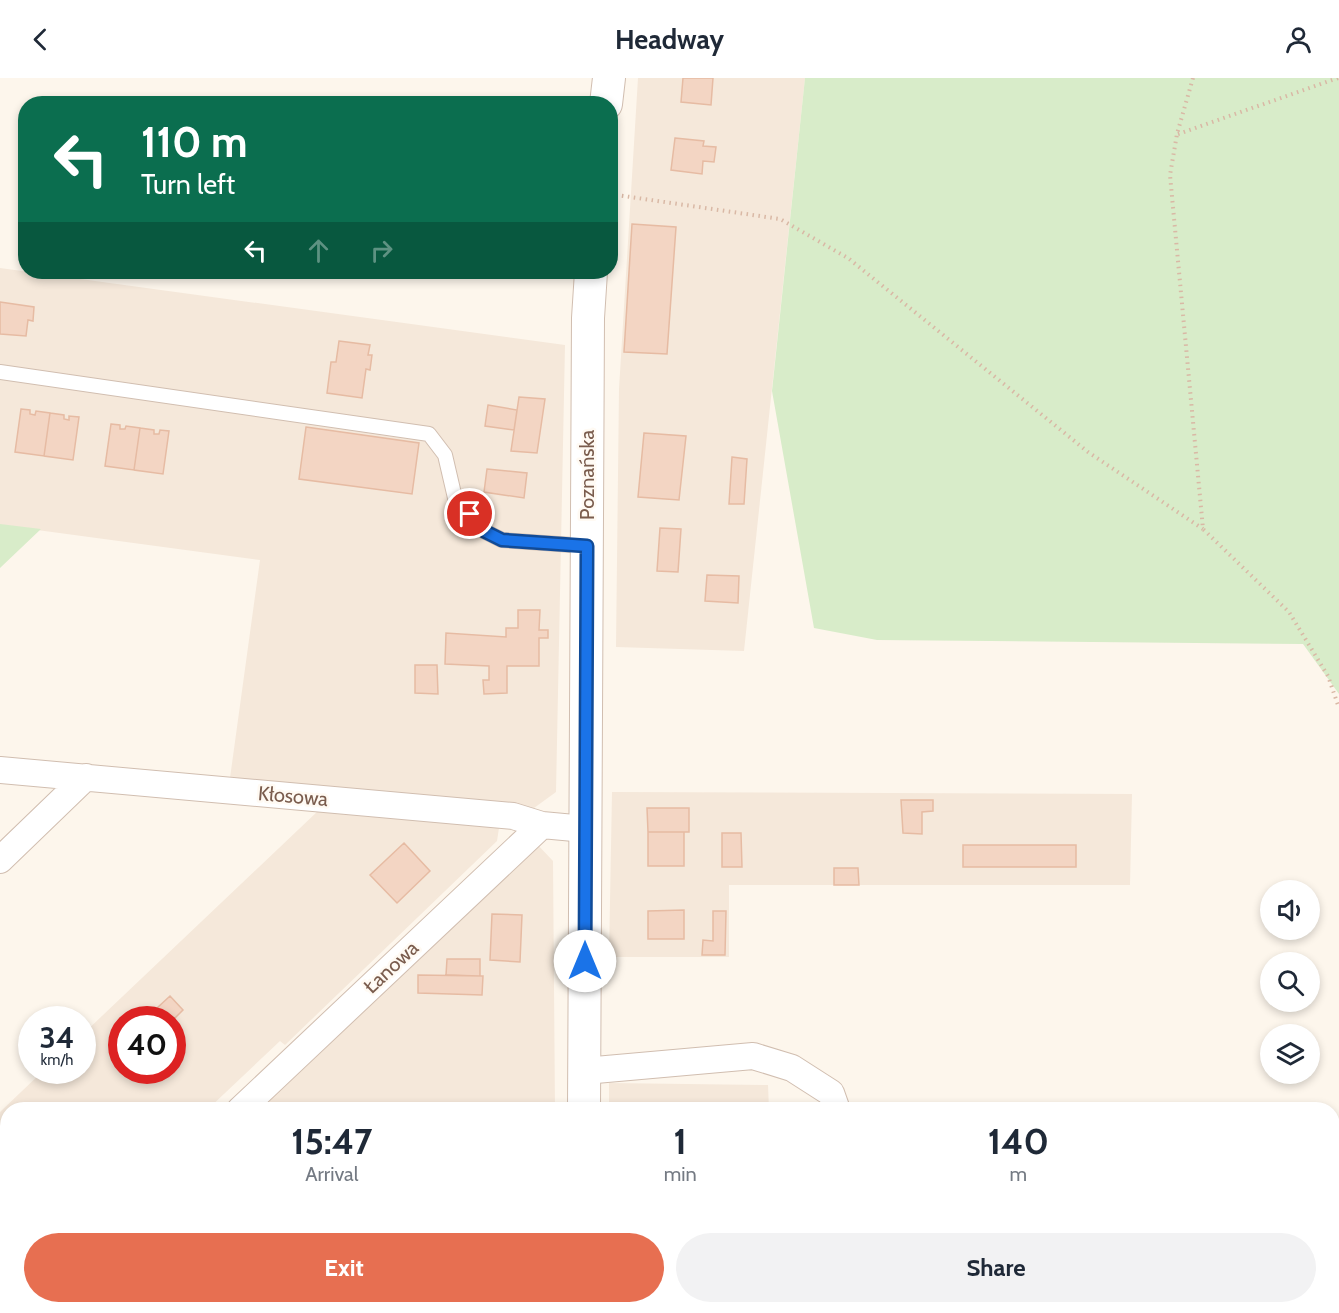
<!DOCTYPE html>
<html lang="en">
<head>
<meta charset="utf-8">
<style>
	:root { --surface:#fff; --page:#f2f2f3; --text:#1f2937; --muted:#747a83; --accent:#e76f51 }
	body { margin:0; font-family:Cabin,sans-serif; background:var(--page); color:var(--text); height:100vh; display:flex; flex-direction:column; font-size:22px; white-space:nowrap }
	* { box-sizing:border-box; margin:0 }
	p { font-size:20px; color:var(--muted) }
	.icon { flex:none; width:33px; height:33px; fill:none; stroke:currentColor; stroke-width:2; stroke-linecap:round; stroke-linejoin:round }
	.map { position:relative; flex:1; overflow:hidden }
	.side { position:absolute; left:0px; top:1024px; width:1340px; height:212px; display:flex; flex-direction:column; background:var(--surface); border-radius:24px 24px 0 0; box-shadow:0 3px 9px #0003 }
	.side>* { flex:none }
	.top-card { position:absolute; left:18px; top:18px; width:600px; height:183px; border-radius:24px; box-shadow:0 3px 9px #0003; background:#0b6e4f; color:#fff; overflow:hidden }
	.controls { position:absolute; left:1260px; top:802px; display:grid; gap:12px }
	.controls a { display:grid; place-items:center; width:60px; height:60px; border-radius:50%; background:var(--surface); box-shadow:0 3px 9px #0003; font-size:30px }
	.speed { position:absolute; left:18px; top:928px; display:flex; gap:12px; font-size:30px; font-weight:700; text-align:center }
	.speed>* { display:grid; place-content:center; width:78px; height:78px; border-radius:50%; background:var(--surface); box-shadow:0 3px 9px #0003; line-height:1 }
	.speed small { font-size:15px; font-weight:400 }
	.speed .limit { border:9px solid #d22; background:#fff; color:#111 }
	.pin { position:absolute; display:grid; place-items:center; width:51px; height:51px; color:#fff; margin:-26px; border:3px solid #fff; border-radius:50%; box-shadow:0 2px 6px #0007 }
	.me { position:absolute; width:66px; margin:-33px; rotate:0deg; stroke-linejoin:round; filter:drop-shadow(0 0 4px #0008) }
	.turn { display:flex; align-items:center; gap:21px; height:126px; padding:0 24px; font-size:27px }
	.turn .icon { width:78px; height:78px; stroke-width:2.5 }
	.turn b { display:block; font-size:42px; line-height:51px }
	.lanes { display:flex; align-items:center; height:57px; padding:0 24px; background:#0003; justify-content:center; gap:30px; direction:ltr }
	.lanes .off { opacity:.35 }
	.eta { display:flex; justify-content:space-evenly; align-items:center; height:102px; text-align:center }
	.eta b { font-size:36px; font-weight:700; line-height:42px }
	.cta { display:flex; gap:12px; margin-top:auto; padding:12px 24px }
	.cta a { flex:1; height:69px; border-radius:36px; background:var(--accent); color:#fff; font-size:24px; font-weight:700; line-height:69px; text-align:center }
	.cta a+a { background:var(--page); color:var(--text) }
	header { display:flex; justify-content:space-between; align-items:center; height:78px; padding:0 24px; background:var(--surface); font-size:27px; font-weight:700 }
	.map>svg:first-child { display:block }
	.residential { fill:#f5e8da; fill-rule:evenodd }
	.green { fill:#d8ecc9 }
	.building { fill:#f3d5c3; stroke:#e6bba3; stroke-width:1.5 }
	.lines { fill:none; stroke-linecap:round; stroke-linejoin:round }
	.service-casing { stroke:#d1beb0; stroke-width:16 }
	.minor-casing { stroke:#d1beb0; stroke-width:28 }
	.tertiary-casing { stroke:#d1beb0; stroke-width:34 }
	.path { stroke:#d9b8a5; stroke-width:4; stroke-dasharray:1.5 4.5; stroke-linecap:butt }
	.service { stroke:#fff; stroke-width:14 }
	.minor { stroke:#fff; stroke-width:26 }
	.tertiary { stroke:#fff; stroke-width:32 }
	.route-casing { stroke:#114b97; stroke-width:15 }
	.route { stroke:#1a73e8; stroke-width:10 }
	.labels { text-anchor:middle; stroke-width:5; stroke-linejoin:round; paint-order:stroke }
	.street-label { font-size:20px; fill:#7a5c4d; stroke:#fffaf3 }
</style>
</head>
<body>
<header><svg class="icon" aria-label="back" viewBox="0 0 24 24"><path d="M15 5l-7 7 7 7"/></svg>Headway<svg class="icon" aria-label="person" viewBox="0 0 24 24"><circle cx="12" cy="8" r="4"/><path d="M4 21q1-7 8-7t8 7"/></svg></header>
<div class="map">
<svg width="1339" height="1235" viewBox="0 0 1339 1235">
	<rect width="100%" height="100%" fill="#fdf6ec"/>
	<path class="residential" d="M638,0H805L744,573L616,569L619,311Z
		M0,190L565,267L556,714L534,730L230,700L260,482L0,447Z
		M612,714L1132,716L1130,807H729V879H609Z
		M319,732L499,750L497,763L285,967L280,963L207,1032H8V1221L0,1228V1034L43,993H82L83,956ZM122,942H172V993H122Z
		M535,764L553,783L555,1032H253Z
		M609,1005L768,1007L769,1032H609Z
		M1332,1065H1339V1235H864V1229L1332,1228Z
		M47,1228L392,1229L384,1235H40Z
		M827,1228V1235H612V1229Z
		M498,1232H552L553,1235H494Z"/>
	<path class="green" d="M805,0H1339V616L1303,566L877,562L814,550L772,313Z
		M0,446L41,451L0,490Z"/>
	<path class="building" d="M683,0H713L711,27L681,24Z
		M675,60L704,63L703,68L716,69L714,84L703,83L702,96L671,92Z
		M632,146L676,149L667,276L624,274Z
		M0,224L34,229L33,243L28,242L26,258L0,256Z
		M339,263L370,267L368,277H372L370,292L366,291L362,320L327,315L331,284H336Z
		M519,319L545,321L537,375L511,373Z
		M488,327L517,332L514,352L485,348Z
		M21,331L30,332V336L35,337L36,333L50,335L44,378L15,374Z
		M50,335L64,337V341L69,342V338L79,339L73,382L44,378Z
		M111,346L120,347V351H125L126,348L140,350L134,392L105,388Z
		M306,349L419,365L412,416L299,401Z
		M140,350L154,352V356H159L160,352L169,353L163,396L134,392Z
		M644,355L686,358L679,422L638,419Z
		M732,379L747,381L744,426H729Z
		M487,391L527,395L524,420L484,414Z
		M660,450L681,451L678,494L657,493Z
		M707,497L739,498L738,525L705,523Z
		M518,532H540L539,552H548V560H539V588H507V615L484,616L483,602H489V588L445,586L446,555L506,559V550H518Z
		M415,587H437L438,616L415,615Z
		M901,722H933V733L922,734V756L903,755Z
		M647,730H689V754H648Z
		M648,754H684V788H648Z
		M722,755H741L742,789H722Z
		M404,765L430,793L397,825L370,797Z
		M963,767H1076V789H963Z
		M834,790H858L859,807H834Z
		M684,832V861H648V833Z
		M713,833H726L725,877H702L703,862L713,863Z
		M492,836L522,837L520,884L490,882Z
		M447,881H480V898L446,897Z
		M418,897L483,898L482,917L418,915Z
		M170,918L183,932L172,943L144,942Z
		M670,1228H696V1234L670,1235Z
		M1106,1228H1152V1235H1106Z"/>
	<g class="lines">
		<g class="service-casing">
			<path id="service" d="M0,294L429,356L445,377L455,420L484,453L502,462L587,468"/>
		</g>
		<g class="minor-casing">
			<path id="minor" d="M0,692L513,738L542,747L585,751
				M0,782L86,699
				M584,993L753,978L792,990L831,1015L837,1032
				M240,1032L542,747
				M846,1228L847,1235
				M24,1235L31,1228"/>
		</g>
		<g class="tertiary-casing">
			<path id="tertiary" d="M606,26L609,0
				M584,1032L588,240L591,194
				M582,1235L583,1228"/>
		</g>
		<path class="path" d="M1193,0L1177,56L1170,97L1203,451L1289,534L1328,598L1339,630
			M1178,56L1338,0
			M610,116L780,141L848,180L1088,374L1203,451"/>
		<use href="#service" class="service"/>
		<use href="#minor" class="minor"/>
		<use href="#tertiary" class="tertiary"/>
	</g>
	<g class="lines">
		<g class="route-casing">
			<path id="route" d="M470,436L484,453L502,462L587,468L585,883"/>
		</g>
		<use href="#route" class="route"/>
	</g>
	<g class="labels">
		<g class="street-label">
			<text transform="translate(587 397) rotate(-90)" y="7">Poznańska</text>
			<text transform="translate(293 718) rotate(5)" y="7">Kłosowa</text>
			<text transform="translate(391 889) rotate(-43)" y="7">Łanowa</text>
		</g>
	</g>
</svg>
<div class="controls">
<a><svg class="icon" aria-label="sound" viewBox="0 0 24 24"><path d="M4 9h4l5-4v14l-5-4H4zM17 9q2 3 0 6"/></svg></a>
<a><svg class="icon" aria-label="search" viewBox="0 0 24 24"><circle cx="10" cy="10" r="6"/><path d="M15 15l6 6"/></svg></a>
<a><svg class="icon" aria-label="layers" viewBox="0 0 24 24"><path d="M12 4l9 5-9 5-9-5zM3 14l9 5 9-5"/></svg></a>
</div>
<div class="speed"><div>34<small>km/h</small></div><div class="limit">40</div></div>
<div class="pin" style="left:470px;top:436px;background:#d93025"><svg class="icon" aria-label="arrive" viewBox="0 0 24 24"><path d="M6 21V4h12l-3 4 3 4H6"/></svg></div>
<svg class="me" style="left:585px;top:883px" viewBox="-20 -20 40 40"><circle r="19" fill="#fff"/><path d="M0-13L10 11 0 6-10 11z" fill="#1a73e8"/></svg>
<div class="top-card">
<div class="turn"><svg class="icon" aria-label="left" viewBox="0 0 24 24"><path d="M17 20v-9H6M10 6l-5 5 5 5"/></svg><div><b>110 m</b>Turn left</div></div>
<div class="lanes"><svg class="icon" aria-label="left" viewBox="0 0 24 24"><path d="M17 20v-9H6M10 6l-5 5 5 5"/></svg><svg class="icon off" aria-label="ahead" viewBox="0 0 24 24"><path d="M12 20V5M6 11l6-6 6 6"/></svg><svg class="icon off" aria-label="right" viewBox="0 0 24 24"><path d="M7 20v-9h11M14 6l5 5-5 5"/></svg></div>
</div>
<section class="side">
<div class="eta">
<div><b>15:47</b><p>Arrival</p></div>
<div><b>1</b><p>min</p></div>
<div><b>140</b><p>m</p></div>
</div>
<div class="cta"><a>Exit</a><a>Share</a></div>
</section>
</div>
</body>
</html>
